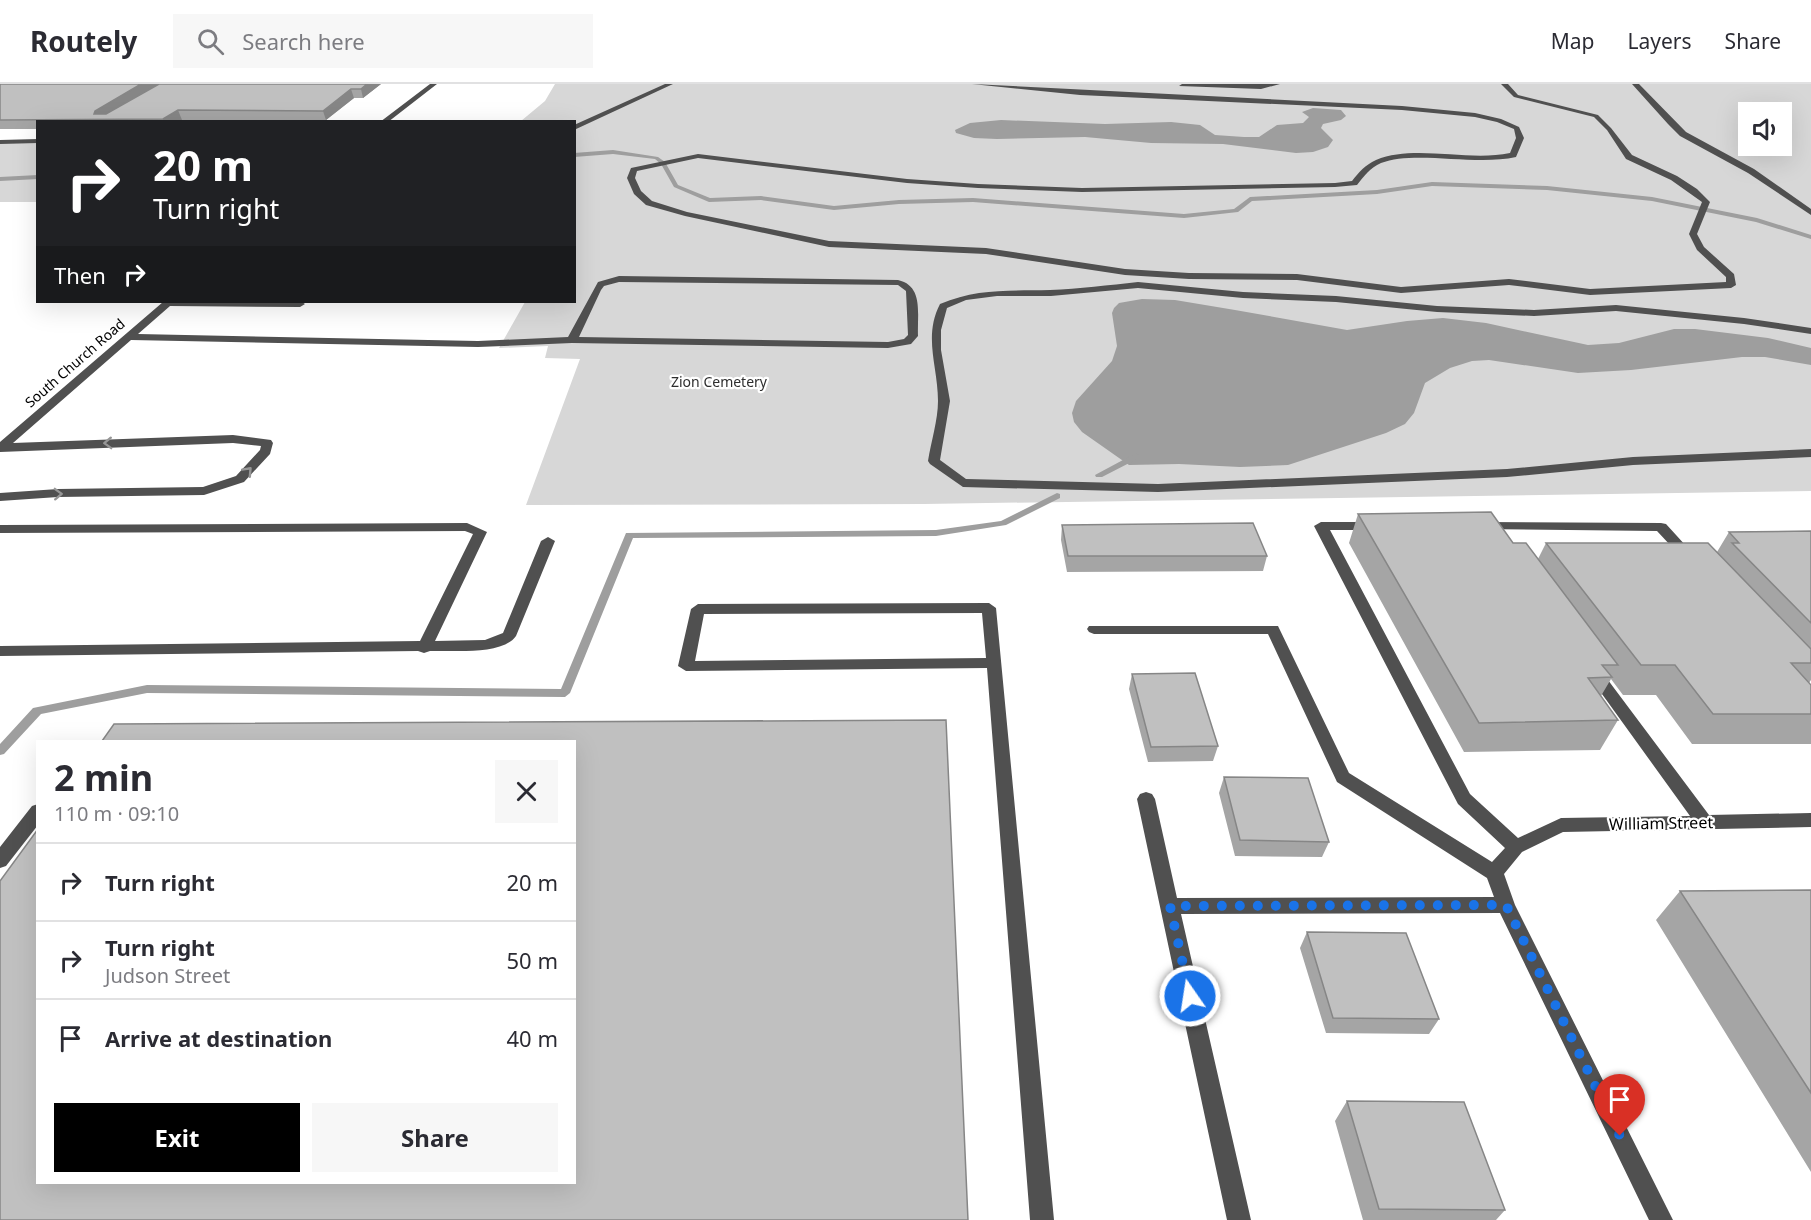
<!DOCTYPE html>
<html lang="en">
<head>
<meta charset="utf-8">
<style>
	:root { --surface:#fff; --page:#f7f7f7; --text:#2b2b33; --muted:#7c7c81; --line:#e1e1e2; --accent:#000 }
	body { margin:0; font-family:"Noto Sans",sans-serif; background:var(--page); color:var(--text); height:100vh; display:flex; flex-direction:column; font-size:22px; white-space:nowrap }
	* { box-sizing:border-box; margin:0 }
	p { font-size:20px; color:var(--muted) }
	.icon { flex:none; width:33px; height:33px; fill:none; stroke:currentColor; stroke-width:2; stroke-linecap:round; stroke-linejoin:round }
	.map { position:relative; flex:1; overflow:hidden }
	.drawer { position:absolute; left:36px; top:656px; width:540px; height:444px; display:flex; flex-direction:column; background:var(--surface); border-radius:0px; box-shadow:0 6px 24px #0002 }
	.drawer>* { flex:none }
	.banner { position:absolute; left:36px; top:36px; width:540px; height:183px; border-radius:0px; box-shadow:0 6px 24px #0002; background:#202124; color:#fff; overflow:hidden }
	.tools { position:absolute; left:1738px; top:18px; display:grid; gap:12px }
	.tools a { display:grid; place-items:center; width:54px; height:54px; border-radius:0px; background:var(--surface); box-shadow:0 6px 24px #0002; font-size:30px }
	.pin { position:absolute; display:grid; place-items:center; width:51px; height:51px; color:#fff; margin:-62px -26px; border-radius:50% 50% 50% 0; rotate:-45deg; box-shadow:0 0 6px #0007 }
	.pin .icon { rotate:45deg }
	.me { position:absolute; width:66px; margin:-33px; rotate:347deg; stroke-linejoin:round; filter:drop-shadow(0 0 4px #0008) }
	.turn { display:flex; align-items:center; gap:21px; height:126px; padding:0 18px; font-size:27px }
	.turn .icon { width:78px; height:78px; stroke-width:2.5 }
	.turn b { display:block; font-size:42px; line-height:51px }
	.then { display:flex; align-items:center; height:57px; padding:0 18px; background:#0003; gap:12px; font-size:22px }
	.round { display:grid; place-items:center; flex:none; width:63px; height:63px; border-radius:0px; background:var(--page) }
	.head { display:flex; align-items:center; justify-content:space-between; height:102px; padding:0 18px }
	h1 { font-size:36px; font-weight:700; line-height:45px }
	.button { display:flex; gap:12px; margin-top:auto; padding:12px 18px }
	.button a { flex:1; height:69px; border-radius:0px; background:var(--accent); color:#fff; font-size:24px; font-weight:700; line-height:69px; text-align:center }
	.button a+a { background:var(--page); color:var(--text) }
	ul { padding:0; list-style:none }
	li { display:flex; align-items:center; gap:18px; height:78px; padding:0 18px; border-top:2px solid var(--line) }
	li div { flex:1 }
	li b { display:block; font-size:22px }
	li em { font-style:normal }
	header { display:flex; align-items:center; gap:36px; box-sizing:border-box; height:84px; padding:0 30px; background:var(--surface); border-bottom:2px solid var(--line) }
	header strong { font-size:28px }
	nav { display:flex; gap:33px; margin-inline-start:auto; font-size:21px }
	.search { width:420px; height:54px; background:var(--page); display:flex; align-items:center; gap:15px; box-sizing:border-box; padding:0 21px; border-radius:0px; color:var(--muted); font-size:22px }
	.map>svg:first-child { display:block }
	.green { fill:#d7d7d7; fill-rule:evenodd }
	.water { fill:#9e9e9e }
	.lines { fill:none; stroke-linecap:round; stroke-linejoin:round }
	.stream { fill:#9e9e9e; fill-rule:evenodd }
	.minor { fill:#505050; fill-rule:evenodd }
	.wall { fill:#a5a5a5 }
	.shaded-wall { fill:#868686 }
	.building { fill:#c0c0c0; stroke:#868686; stroke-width:1.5 }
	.oneway { stroke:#969696 }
	.route { stroke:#1a73e8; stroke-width:10; stroke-dasharray:0 18 }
	.labels { text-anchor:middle; stroke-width:4.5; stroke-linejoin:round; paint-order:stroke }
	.far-street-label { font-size:14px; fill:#000; stroke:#fff }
	.far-park-label { font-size:14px; fill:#2e2e2e; stroke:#fff }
	.street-label { font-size:16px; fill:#000; stroke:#fff }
</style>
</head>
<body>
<header>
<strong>Routely</strong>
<div class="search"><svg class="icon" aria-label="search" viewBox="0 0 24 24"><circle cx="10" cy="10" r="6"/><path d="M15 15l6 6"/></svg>Search here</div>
<nav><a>Map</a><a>Layers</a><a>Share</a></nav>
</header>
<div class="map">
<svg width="1811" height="1136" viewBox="0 0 1811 1136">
	<rect width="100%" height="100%" fill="#fff"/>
	<path class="green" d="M555,0H1811V407L924,420L526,421L580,275L545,274L548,262L499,264L525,218H574V38L521,37L545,17ZM1749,28H1782V62H1749Z
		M0,59H37V118H0Z"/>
	<path class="water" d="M1313,24L1341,26L1346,32L1341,36L1323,40L1321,44L1333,56L1328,63L1313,68L1296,69L1223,60L1151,59L1085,53L997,55L974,54L956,49L955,46L970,39L1001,36L1105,40L1171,38L1200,41L1215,51L1244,53H1259L1277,41L1303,39L1309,33L1302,28Z
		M1142,215L1175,216L1235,226L1347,246L1407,237L1443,234L1486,239L1588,261L1619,259L1674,245H1695L1768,254L1811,264V281L1765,273H1742L1631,286L1578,289L1489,276L1472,277L1450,284L1425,299L1414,329L1405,340L1386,349L1288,381L1240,383L1179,380L1129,381L1082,348L1074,338L1072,329L1076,317L1112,277L1117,262L1112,229L1114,224L1119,219Z"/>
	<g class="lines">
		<path class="stream" d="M613,66L658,73L665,78L678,101L710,114L761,112L834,122L899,116L973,114L1184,130L1234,125L1250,113L1377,106L1432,98L1547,102L1652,113L1757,134L1811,151V155L1756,138L1652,117L1547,106L1432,102L1377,110L1252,117L1238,128L1184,134L973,118L899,120L834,126L761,116L709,118L674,103L661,80L655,75L613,70L574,73V69Z
			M38,91V95L0,97V93Z
			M1136,369L1140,372L1139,374L1102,393H1096L1095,391Z
			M1057,409L1060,410V414L1006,441L936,452L633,454L570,609L565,613L147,609L41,630L4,670L0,671V660L33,624L147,601L561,605L626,449L936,446L1001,437Z"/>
		<path class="minor" d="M430,0H437L388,38H380Z
			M665,0H673L574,46V41Z
			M972,0L1402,22L1475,29L1501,35L1519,43L1524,54L1516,73C1475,82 1414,66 1381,79C1370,84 1364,92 1357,101L1335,103L1082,108L978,104L907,99L698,74L637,87L635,94L641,107L652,117L687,128L829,157L986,164L1125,185L1189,189L1297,190L1401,203L1509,195L1590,205L1726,198V193L1697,166L1689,150L1702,118L1671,96L1626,75L1607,46L1594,33L1514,13L1501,0H1508L1518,11L1598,31L1611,44L1632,71L1677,92L1697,105L1710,118L1697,150L1704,163L1734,190L1736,201L1731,204L1590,211L1509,201L1401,209L1297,196L1189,195L1125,191L986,170L829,163L685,132L646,121L634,110L627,94L631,84L698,70L907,95L978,100L1082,104L1335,99L1352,97C1359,88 1365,81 1376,76C1415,60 1468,78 1510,69L1516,54L1514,45L1497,38L1475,33L1402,26L1080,11Z
			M1280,0L1261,5L1179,2L1182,0Z
			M1632,0H1639L1686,48L1754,85L1811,125V131L1748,89L1680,52L1668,40Z
			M38,55V59L0,60V56Z
			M619,192L898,196C924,202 917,230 918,252L911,260L888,264L572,259L478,263L131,256L13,359L233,351L271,356L273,359L270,370L244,398L204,411L58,413L0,417V409L58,405L203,403L236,392L260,366L261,362L233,359L0,368V358L163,218H302L305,220L300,223L170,222L138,250L478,257L568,253L598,198ZM619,198L898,201L906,207L908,251L904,255L888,258L579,253L601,206L604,202Z
			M1138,198L1243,208L1336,212L1437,222L1534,226L1616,221L1744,234L1811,244V250L1744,240L1616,227L1534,232L1437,228L1336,218L1243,214L1138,204L1051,212H997L966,216L947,224L941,246V266L950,317L940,376L966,395L1158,400L1507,385L1633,373L1811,365V373L1633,381L1507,393L1158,408L963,403L930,380L928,377C931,358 938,336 938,317C938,282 923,253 940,220C977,204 1010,207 1050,206C1079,205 1109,201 1138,198Z
			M1321,438H1374L1381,442L1374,446H1330L1470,710L1518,754L1561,734L1690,732L1589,592L1586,588L1589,584H1599L1709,731L1811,729V743L1563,748L1522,768L1504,790L1515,821L1673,1136H1649L1500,829L1181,830L1251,1136H1227L1137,715L1140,710L1146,708L1152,710L1155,715L1177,814L1494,813L1487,794L1337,698L1268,550H1094L1089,548L1087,545L1089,542H1278L1349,689L1492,778L1505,764L1458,720L1314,442Z
			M1482,438L1661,439L1666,440L1697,474L1690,478L1685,477L1657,447L1477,445L1475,442L1477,439Z
			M467,439L487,448L435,557L485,556L503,549L541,457L548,453L555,457L516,552C502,572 452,566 430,567L424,569L418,567L0,572V562L420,557L473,450L465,447L0,449V441Z
			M989,519L996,524L1054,1136H1030L987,584L686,587L678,582L691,525L698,520ZM982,529L986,574L695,577L704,530Z
			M38,720V741L6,782L0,784V763L32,722Z"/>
	</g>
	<path class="wall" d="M0,0H381L363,14H354L326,36H182L179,38H38V45H0Z
		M1358,430L1513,459L1538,475L1546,459L1717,468L1729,448L1811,447V596L1809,599L1811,601V660H1692L1656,611H1623L1611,595L1601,612L1618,636L1600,666L1464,668L1349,459Z
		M1062,441L1267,472L1263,487L1067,488L1061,456Z
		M1132,590L1218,662L1213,677L1148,678L1129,605Z
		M1224,693L1329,758L1322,773L1235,772L1219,709Z
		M1811,806V1088L1656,836L1680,807Z
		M1307,848L1439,935L1429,950L1326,949L1300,864Z
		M1347,1017L1505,1126L1496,1136H1363L1335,1037Z"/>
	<path class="shaded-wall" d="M141,0H161L99,36L94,30L95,27Z
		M367,0H381L363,14L361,5Z
		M351,5L354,14L326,36L323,27Z
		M178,26L182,36L179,38H163V35Z"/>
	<path class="building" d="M0,0H141L95,27L94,30H106L159,0H367L361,5H351L323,27L178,26L163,35L0,36Z
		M1491,428L1513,459H1526L1618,581H1602L1612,593L1588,594L1618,636L1479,639L1358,430Z
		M1253,439L1267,472H1068L1062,441Z
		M1811,447V539L1732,459H1739L1729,448Z
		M1546,459H1708L1811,565V579H1791L1811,601V630H1713L1675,581H1641Z
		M1195,589L1218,662L1151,663L1132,590Z
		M946,636L968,1136H0V797L38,745V1098H574V657H102L114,640Z
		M1224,693L1308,694L1329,758L1240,756Z
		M1811,806V1009L1680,807Z
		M1307,848L1406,849L1439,935L1333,934Z
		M1347,1017L1464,1018L1505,1126L1379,1125Z"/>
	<defs><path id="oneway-chevron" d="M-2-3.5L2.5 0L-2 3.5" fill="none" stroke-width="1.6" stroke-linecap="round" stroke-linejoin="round" transform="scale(1.5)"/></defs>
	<g class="oneway">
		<use href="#oneway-chevron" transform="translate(108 359) rotate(178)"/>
		<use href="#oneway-chevron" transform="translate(248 387) rotate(-47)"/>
		<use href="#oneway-chevron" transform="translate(58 410) rotate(-2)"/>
	</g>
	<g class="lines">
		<path class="route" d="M1190,912L1170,822L1506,821L1620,1052"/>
	</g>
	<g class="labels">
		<g class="far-street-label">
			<text transform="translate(75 279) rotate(-41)" y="5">South Church Road</text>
		</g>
		<g class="far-park-label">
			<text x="719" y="303">Zion Cemetery</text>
		</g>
		<g class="street-label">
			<text transform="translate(1661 739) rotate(-1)" y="6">William Street</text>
		</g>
	</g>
</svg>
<div class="tools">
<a><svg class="icon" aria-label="sound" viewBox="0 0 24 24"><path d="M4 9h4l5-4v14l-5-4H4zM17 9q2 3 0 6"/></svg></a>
</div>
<div class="pin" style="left:1620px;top:1052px;background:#d93025"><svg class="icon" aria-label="arrive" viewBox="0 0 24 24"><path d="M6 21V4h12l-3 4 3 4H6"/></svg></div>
<svg class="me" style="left:1190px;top:912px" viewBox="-20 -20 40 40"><circle r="17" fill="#1a73e8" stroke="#fff" stroke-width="3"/><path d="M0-11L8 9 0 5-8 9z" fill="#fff"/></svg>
<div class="banner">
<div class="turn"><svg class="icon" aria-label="right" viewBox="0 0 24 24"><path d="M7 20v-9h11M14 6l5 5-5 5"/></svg><div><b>20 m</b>Turn right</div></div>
<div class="then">Then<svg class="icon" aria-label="right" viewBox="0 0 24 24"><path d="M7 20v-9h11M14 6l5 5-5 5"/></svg></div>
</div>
<section class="drawer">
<div class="head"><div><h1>2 min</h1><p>110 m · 09:10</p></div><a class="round"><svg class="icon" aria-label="close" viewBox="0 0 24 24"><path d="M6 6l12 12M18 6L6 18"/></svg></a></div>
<ul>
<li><svg class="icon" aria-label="right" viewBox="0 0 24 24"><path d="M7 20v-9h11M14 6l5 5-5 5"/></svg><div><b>Turn right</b></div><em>20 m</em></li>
<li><svg class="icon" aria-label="right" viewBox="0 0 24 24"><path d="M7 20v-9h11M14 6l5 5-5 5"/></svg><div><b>Turn right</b><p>Judson Street</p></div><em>50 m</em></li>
<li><svg class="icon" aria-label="arrive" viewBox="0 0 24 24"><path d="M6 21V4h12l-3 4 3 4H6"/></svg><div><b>Arrive at destination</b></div><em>40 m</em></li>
</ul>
<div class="button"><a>Exit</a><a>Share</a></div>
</section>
</div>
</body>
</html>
